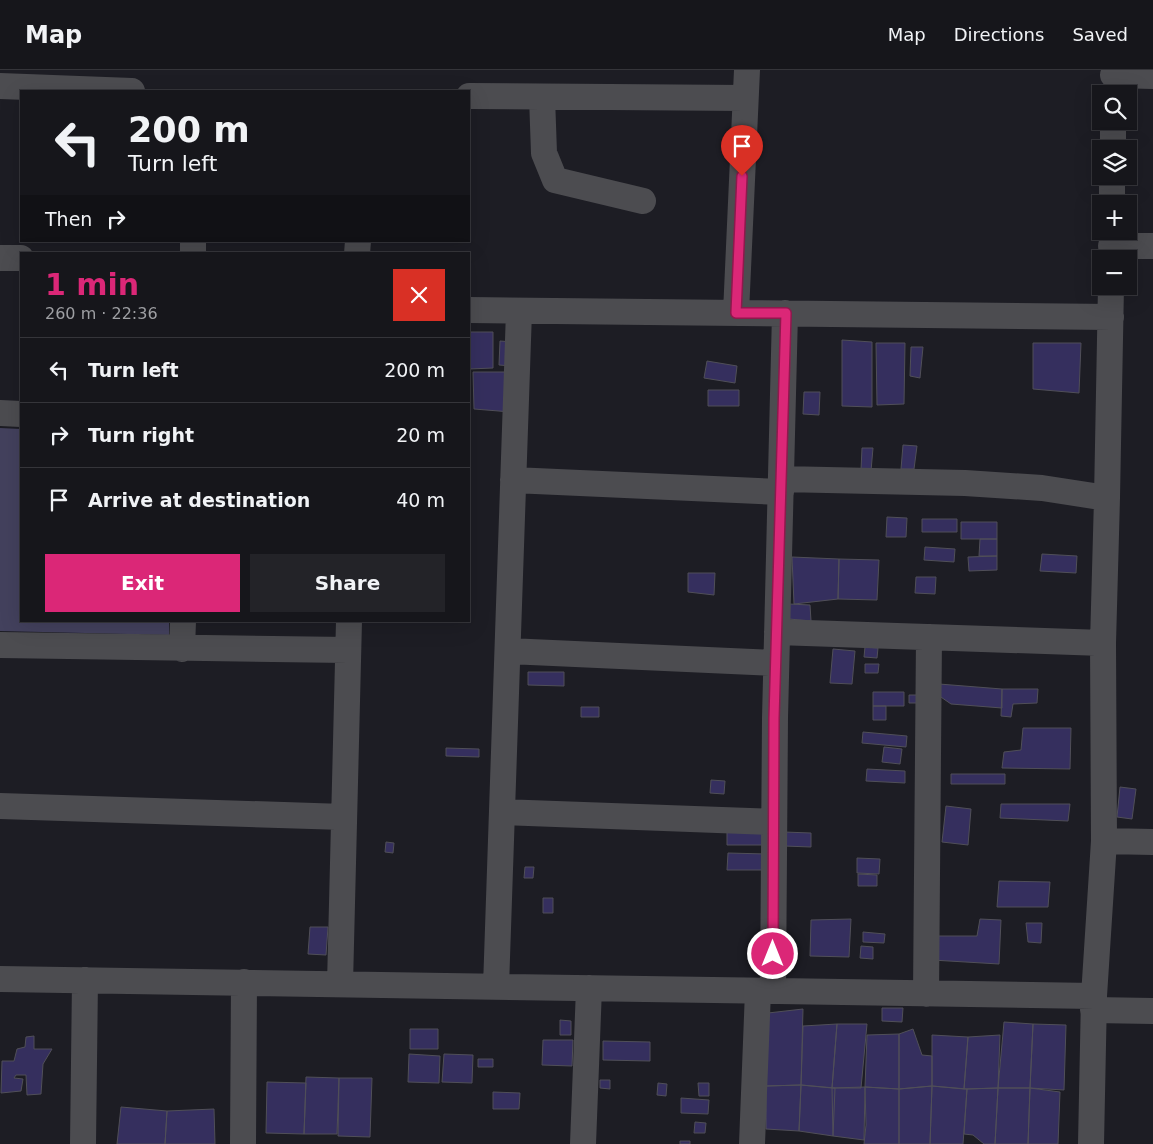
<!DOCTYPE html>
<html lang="en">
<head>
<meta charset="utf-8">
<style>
	:root { --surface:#16161b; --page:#232328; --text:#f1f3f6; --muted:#9e9fa3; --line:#35353a; --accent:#db2777 }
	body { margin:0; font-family:"DejaVu Sans",sans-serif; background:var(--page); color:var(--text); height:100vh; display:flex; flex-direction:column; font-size:19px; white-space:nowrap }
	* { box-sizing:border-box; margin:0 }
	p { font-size:16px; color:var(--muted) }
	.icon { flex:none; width:28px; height:28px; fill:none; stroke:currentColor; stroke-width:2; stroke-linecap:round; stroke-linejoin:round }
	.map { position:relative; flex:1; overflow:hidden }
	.drawer { position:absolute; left:20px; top:182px; width:450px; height:370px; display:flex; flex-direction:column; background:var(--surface); border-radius:0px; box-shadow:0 5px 20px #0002,0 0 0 1px var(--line) }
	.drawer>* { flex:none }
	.top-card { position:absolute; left:20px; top:20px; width:450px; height:152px; border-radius:0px; box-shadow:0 5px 20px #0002,0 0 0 1px var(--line); background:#16161b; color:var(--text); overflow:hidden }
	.tools { position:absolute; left:1092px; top:15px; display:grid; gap:10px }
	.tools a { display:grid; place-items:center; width:45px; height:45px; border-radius:0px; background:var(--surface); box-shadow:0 5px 20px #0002,0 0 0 1px var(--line); font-size:25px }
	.pin { position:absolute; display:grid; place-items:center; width:42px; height:42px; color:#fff; margin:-51px -21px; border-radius:50% 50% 50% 0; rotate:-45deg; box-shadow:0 0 5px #0007 }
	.pin .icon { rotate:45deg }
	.me { position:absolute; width:55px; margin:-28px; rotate:0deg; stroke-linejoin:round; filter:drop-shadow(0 0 4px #0008) }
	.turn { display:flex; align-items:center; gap:18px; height:105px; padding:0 25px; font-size:22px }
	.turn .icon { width:65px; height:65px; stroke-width:2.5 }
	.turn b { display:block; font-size:35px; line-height:42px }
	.then { display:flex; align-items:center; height:48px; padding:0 25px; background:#0003; gap:10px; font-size:19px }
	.round { display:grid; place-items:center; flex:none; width:52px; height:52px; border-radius:0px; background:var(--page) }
	.headline { display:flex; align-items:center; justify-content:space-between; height:85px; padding:0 25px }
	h1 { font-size:30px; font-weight:700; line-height:38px; color:var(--accent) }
	.primary-button { display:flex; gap:10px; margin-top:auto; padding:10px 25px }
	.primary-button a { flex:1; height:58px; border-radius:0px; background:var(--accent); color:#fff; font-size:20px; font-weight:700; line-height:58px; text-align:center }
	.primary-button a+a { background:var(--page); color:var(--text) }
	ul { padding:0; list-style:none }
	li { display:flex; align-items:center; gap:15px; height:65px; padding:0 25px; border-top:1px solid var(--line) }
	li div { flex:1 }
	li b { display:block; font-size:19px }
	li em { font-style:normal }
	header { display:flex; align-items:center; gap:30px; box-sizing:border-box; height:70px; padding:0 25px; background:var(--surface); border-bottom:1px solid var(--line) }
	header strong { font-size:24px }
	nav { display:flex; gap:28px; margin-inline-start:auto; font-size:18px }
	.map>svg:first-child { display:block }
	.green { fill:#43415d }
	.building { fill:#352f5e; stroke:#504f58 }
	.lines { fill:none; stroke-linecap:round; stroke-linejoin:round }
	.minor { stroke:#4c4c50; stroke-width:26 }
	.route-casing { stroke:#8e194d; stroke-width:12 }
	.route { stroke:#db2777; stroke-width:9 }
</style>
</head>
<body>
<header>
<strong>Map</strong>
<nav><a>Map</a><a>Directions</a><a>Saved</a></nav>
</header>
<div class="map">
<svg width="1153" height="1074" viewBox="0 0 1153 1074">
	<rect width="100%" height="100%" fill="#1d1d24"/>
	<path class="green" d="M0,358L21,359V551H169V565L0,561Z"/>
	<path class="building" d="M469,262H493V298L469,299Z
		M842,270L872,272V337L842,336Z
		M500,271L513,272L512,296L499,295Z
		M876,273H905L904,334L877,335Z
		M1033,273H1081L1079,323L1033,319Z
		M911,277H923L920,308L910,306Z
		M707,291L737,296L735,313L704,308Z
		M469,301H470L469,340Z
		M473,302H510L511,342L474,339Z
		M708,320H739V336H708Z
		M804,322H820L819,345L803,344Z
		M903,375L917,376L914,399H901Z
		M862,378H873L871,401L861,400Z
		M887,447L907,448L906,467H886Z
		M922,449H957V462H922Z
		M961,452H997V469H961Z
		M980,469H997V486H979Z
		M925,477L955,479L954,492L924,490Z
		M1042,484L1077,486L1076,503L1040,501Z
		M997,486V500L969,501L968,487Z
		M792,487L839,489L838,529L794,534Z
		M839,489L879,490L877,530L838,529Z
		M688,503H715L714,525L688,522Z
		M916,507H936L935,524L915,523Z
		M789,534L810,535L811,551L789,549Z
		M865,577L878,578L877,588L864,587Z
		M833,579L855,581L852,614L830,613Z
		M865,594H879L878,603H865Z
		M528,602H564V616L528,615Z
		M939,614L1002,619V638L951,634L938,625Z
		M1002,619H1038L1037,633L1013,634L1011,647L1001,646Z
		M873,622H904V636H873Z
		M909,625H920V633H909Z
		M873,636H886V650H873Z
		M581,637H599V647H581Z
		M1023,658H1071L1070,699L1002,698L1004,682L1021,680Z
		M863,662L907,666L906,677L862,673Z
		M884,677L902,679L900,694L882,692Z
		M446,678L479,679V687L446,686Z
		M867,699L905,701V713L866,711Z
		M951,704H1005V714H951Z
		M711,710L725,711L724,724L710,723Z
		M1120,717L1136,719L1132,749L1117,747Z
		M1001,734H1070L1068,751L1000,748Z
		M946,736L971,739L968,775L942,772Z
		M727,756L762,757V775H727Z
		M784,762L811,763V777L784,776Z
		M386,772L394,773L393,783L385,782Z
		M728,783L766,784L765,800H727Z
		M857,788L880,789L879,804L857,803Z
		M525,797H534L533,808H524Z
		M858,804L877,805V816H858Z
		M999,811L1050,812L1048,837H997Z
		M543,828H553V843H543Z
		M851,849L849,887L810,886L811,850Z
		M980,849L1001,850L999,894L932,890V866H977Z
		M1026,853H1042L1041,873L1028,872Z
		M310,857H328L326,885L308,884Z
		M863,862L885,864L884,873L863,872Z
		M861,876L873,877V889L860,888Z
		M882,938H903L902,952L882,951Z
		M803,939L801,1015L766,1016L768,943Z
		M560,950L571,951V965H560Z
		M1004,952L1033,954L1030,1018H998Z
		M837,954H867L861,1018H832Z
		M837,954L832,1018L801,1015L803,956Z
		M1033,954L1066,955L1064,1020L1030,1018Z
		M410,959H438V979H410Z
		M913,959L922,985L932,986V1016L899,1019V964Z
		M899,964V1019L865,1017L867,965Z
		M932,965L968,967L964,1019L932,1016Z
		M1000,965L998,1018L964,1019L968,967Z
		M34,966V979H52L43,994L41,1024L27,1025L26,1005H16L14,1008L23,1009L21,1021L1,1023L2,991H14L17,979L25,977L26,967Z
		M543,970H573L572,996L542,995Z
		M603,971L650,972V991L603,990Z
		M409,984L440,986L439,1013L408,1012Z
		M444,984L473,985L472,1013L442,1012Z
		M478,989H493V997H478Z
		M306,1007L339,1008L337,1064H304Z
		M339,1008H372L370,1067L338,1066Z
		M600,1010H610V1019L600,1018Z
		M267,1012L306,1013L304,1064L266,1063Z
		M658,1013L667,1014L666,1026L657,1025Z
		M698,1013H709V1026H699Z
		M801,1015L799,1061L766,1059V1016Z
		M801,1015L835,1018L833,1066L799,1061Z
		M932,1016L967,1019L963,1074H930Z
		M932,1016L930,1074H899V1019Z
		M865,1017L899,1019V1074H864L866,1055Z
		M865,1017L864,1070L833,1066L832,1018Z
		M998,1018H1030L1028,1074H995Z
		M998,1018L995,1074H984L973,1065L964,1064L967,1019Z
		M1030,1018L1060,1022L1058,1074H1028Z
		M493,1022L520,1023L519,1039H493Z
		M681,1028L709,1030L708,1044L681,1043Z
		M121,1037L167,1041L165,1074H117Z
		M214,1039L215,1074H165L167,1041Z
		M695,1052L706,1053L705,1063H694Z
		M680,1071H690V1074H680Z"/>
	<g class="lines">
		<path class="minor" d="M1113,5L1153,6
			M0,16L132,21
			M469,26L745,28
			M542,27L544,83L555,110L643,131
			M1113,79V51
			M1112,134V106
			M1111,176H1153
			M193,184V171
			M357,184L358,171
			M0,188H21
			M469,240L1111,247
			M736,243L747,0
			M0,343L21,344
			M781,409L965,413L1042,418L1107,428
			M513,410L781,422
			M777,562L1103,573
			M0,575L348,580
			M182,579L183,551
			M508,581L776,593
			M0,736L344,747
			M502,742L774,752
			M1104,771L1153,772
			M0,909L1094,926
			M340,914L349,551
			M496,917L519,241
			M773,921L775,648L785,243
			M926,924L929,567
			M1093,940L1153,941
			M83,1074L85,910
			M243,1074L244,912
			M583,1074L589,918
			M752,1074L758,921
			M1091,1074L1094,926L1104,771L1103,573L1107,428L1111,216"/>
	</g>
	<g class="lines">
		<g class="route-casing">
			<path id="route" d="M742,106L736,243H786L774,648L773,884"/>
		</g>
		<use href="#route" class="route"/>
	</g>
</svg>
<div class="tools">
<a><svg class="icon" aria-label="search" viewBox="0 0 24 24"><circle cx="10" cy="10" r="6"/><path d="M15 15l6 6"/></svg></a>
<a><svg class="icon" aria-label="layers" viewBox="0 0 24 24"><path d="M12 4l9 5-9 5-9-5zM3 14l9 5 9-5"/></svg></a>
<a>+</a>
<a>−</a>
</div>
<div class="pin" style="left:742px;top:106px;background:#d93025"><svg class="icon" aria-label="arrive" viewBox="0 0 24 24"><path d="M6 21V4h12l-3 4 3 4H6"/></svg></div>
<svg class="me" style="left:773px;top:884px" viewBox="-20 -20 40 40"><circle r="17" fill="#db2777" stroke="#fff" stroke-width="3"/><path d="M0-11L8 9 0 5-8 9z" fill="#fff"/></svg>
<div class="top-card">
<div class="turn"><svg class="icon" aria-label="left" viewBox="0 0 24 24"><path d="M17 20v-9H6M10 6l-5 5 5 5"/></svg><div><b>200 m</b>Turn left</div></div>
<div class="then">Then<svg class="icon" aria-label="right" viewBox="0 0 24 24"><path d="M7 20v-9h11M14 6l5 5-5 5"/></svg></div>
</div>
<section class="drawer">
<div class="headline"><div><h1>1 min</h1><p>260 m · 22:36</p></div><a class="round" style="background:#d93025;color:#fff"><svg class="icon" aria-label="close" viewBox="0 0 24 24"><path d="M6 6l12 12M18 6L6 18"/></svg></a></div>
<ul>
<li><svg class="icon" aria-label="left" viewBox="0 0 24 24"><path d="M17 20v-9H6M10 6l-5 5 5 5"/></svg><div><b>Turn left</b></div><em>200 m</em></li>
<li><svg class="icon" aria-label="right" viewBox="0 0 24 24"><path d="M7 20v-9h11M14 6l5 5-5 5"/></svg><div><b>Turn right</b></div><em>20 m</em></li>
<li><svg class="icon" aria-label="arrive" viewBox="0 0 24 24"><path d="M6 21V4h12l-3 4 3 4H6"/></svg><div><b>Arrive at destination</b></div><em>40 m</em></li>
</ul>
<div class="primary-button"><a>Exit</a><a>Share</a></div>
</section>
</div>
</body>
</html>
